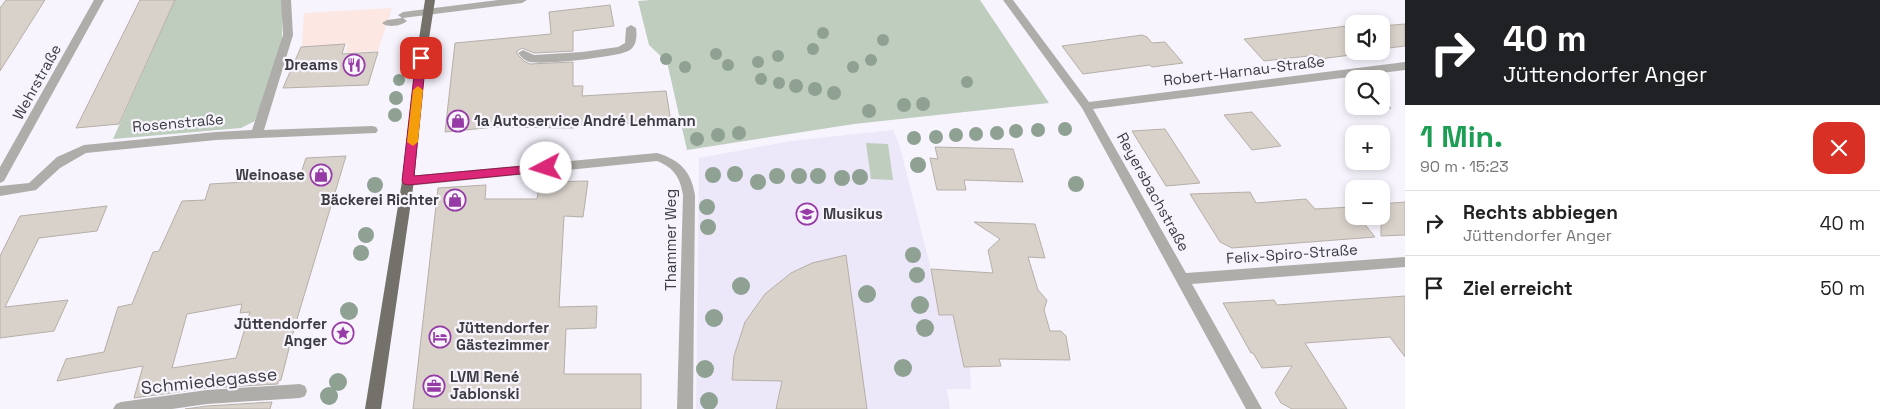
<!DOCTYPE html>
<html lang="de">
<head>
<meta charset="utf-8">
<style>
	:root { --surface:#fff; --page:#f6f6f6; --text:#222; --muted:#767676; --line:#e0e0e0 }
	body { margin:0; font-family:"Space Grotesk",sans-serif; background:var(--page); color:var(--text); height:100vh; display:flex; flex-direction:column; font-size:19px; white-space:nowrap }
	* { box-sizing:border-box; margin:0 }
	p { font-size:16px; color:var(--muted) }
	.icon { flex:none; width:28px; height:28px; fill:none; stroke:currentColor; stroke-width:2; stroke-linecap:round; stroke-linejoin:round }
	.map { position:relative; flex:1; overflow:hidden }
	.details { display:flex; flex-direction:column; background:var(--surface); width:475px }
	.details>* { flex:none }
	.banner { background:#202124; color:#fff; overflow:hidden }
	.buttons { position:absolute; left:1345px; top:15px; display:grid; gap:10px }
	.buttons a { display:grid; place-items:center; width:45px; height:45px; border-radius:10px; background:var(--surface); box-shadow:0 2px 8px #0003; font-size:25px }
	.pin { position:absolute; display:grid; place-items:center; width:42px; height:42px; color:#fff; margin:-21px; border-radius:10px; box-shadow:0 2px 8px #0006 }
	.me { position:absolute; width:55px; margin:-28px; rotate:265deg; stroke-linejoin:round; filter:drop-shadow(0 0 4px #0008) }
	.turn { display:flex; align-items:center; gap:18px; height:105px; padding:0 15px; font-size:22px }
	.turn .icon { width:65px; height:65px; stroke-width:2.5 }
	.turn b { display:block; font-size:35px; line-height:42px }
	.round { display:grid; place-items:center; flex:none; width:52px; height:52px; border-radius:15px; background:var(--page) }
	.headline { display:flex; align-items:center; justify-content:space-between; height:85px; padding:0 15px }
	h1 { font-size:30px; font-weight:800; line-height:38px; color:#1e9e55 }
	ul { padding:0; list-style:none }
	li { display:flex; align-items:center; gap:15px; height:65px; padding:0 15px; border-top:1px solid var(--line) }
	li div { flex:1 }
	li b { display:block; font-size:19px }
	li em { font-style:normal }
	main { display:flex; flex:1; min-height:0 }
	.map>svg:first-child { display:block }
	.commercial { fill:#fce7e2 }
	.built { fill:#ece8f9 }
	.green { fill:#becdbd }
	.building { fill:#d9d2cb; stroke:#b6afa8; fill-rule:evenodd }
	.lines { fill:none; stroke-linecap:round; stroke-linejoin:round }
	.minor { fill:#afada9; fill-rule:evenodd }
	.major { fill:#74716a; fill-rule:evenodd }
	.tree { fill:#8ea192 }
	.route { fill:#db2777; stroke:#8e194d }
	.slow { fill:#f59e0b }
	.labels { text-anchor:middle; stroke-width:4.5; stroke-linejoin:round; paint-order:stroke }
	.poi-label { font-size:15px; font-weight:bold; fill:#3d3c40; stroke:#f7f4fe; text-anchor:end }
	.street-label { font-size:15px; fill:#3d3c40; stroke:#f7f4fe }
	.near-street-label { font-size:18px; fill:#3d3c40; stroke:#f7f4fe }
</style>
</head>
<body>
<main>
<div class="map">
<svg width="1405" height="409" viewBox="0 0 1405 409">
	<rect width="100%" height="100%" fill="#f7f4fe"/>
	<path class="commercial" d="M392,8L378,51L345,53L348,44L302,46L304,13Z"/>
	<path class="built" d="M893,130L900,147L931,269L939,315L953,316L970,366L971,389H947L950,409H696L699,158L791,141Z"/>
	<path class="green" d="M175,0H282V42L255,121L241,128L113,139Z
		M651,0H980L1049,103L854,124L687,150L667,62L649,45L638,1Z
		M866,143L888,144L893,180L871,179Z"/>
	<path class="building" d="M6,0H45L0,71V8Z
		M140,0H175L119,124L76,128Z
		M610,5L614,26L573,31V51L534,53L522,48L517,51V54L524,61L530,64L573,62V86H583L582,96L666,91L671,122L574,125V128L495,127L445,132L455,43L551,34L549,12Z
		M1405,24V46L1381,49V26Z
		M1354,25V51H1364L1366,53L1320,59L1317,55L1264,61L1244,39Z
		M1142,35L1147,37L1152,43L1165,42L1183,63L1152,67L1150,65L1083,74L1062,46Z
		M345,44L342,54L378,52L368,85L283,88L301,47Z
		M1381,99L1391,108L1365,112L1360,106H1381Z
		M1252,112L1281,146L1252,150L1224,115Z
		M1165,129L1200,183L1166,186L1132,131Z
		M935,147L1013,149L1023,182L964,180L966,190H937L930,158L938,159Z
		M346,156L294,329L281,380L278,381V384L207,388L134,398L143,366L57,381L66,359L104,352L118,307L132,304L153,252L159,251L182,201L205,200L210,184L299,179L306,158ZM242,304L240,313L250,312L236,358L172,368L187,314Z
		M588,181L583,217L564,216L559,307L597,306L596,328L566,329L564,374H641V409H413L438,188L486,185L485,199H537L540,182Z
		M1250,192L1256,203L1306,199L1315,209L1351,207L1354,210V216H1358L1375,237L1232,248L1220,242L1190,194Z
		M1405,202V235L1381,236V204Z
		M107,206L97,231L39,238L5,307L68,300L54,331L0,338V256L20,216Z
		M974,222L1035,224L1045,258L1028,257L1038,290L1047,300L1044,310L1050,331H1061L1066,336L1070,360L999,359L1001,366L964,367L953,315H939L931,269L993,273L988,250L1000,239Z
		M846,255L867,409H776L782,381L732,380L734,356L745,322L765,294L791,273L812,263Z
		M1405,296V357L1390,337L1305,343L1347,409H1292L1281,403L1275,393L1292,366L1262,368L1253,353H1251L1223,303L1274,300L1277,305Z
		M272,402L270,409H185L207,406Z"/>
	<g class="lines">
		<path class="minor" d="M94,0H104L4,181L0,183V167Z
			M281,0H291L293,35L264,130L372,126L376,127L378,130L376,133L216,140L86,153L60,168L36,190L0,196V186L29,183L57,157L84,145L216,132L252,130L283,35Z
			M498,0H527L522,3L403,18L407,21C402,26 387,28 382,23L387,20L402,18L398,15L403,12Z
			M1003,0H1013L1089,102L1405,62V70L1093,109L1186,273L1405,257V267L1192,284L1262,409H1246L1082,108Z
			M631,25L636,28C637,35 637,45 630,50C621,57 542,65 530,62C525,61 521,57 518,53L523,50L534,55L582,52L618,47L625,43L626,28Z
			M657,153C680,160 691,171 695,195L693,409H677L683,195C680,177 674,168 657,161L408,186L404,184L402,181L404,178L408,176Z
			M300,384L305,386L307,391L305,396L300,398L207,404L172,409H113L116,404L121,402L207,390Z"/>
		<path class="major" d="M425,0H435L426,58L414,181L381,409H365L402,181L416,58Z"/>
	</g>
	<g class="tree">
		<circle cx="823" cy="33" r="6"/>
		<circle cx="883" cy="40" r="6"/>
		<circle cx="813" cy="49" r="6"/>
		<circle cx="716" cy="54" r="6"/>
		<circle cx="778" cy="56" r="6"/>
		<circle cx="666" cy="59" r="6"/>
		<circle cx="871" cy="60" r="6"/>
		<circle cx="758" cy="62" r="6"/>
		<circle cx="728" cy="65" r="6"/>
		<circle cx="685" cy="67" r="6"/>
		<circle cx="853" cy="67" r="6"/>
		<circle cx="761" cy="79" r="6"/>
		<circle cx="399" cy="80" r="6"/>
		<circle cx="967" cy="82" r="6"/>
		<circle cx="779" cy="83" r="6"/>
		<circle cx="796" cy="86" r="7"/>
		<circle cx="815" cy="89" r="7"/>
		<circle cx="834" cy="93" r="7"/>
		<circle cx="396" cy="98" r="7"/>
		<circle cx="923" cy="104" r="7"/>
		<circle cx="904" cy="105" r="7"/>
		<circle cx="869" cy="111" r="7"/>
		<circle cx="395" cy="115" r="7"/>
		<circle cx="1065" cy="129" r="7"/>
		<circle cx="1038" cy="130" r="7"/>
		<circle cx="1016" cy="131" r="7"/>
		<circle cx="739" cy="133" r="7"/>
		<circle cx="997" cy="133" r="7"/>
		<circle cx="976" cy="134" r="7"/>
		<circle cx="718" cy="135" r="7"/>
		<circle cx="956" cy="135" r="7"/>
		<circle cx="936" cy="137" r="7"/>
		<circle cx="914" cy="138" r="7"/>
		<circle cx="697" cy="139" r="7"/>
		<circle cx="918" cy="165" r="8"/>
		<circle cx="735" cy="174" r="8"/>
		<circle cx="713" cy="175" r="8"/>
		<circle cx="777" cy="176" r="8"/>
		<circle cx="799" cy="176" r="8"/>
		<circle cx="818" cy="176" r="8"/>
		<circle cx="860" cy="177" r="8"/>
		<circle cx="842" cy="178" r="8"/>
		<circle cx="758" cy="182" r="8"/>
		<circle cx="1076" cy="184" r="8"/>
		<circle cx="375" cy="185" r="8"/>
		<circle cx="707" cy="207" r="8"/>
		<circle cx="810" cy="216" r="8"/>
		<circle cx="708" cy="227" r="8"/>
		<circle cx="366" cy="235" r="8"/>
		<circle cx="361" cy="253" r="8"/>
		<circle cx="913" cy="255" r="8"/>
		<circle cx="917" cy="275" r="8"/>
		<circle cx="741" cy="286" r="9"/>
		<circle cx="867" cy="294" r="9"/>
		<circle cx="920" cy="305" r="9"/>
		<circle cx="349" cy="311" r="9"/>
		<circle cx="714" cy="318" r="9"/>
		<circle cx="925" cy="328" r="9"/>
		<circle cx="344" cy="332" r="9"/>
		<circle cx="903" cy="368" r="9"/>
		<circle cx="705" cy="369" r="9"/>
		<circle cx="338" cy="382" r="9"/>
		<circle cx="329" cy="396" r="9"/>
		<circle cx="709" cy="401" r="9"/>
	</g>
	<path class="route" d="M421,54L426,58L414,176L546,164L550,165L551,168L550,171L408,185L404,184L402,181L416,58Z"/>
	<path class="slow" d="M418,86L423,90L418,142L413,146L407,142L413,90Z"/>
	<defs>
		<g id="restaurant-ring" transform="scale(1.125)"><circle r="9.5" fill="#f7f4fe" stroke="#963ba6" stroke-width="1.5"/><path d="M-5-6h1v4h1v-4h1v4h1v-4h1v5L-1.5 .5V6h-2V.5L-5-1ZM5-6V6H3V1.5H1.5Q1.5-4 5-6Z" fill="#963ba6"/></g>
		<g id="shop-ring" transform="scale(1.125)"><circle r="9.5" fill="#f7f4fe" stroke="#963ba6" stroke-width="1.5"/><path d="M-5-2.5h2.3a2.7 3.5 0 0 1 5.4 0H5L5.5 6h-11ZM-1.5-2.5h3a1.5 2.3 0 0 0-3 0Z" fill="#963ba6"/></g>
		<g id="school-ring" transform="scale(1.125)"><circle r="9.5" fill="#f7f4fe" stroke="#963ba6" stroke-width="1.5"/><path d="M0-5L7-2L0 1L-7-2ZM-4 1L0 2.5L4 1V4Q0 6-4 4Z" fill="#963ba6"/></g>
		<g id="sight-ring" transform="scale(1.125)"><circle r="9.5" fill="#f7f4fe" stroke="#963ba6" stroke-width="1.5"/><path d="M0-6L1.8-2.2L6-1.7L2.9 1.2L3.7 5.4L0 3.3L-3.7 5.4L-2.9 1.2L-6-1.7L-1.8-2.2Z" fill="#963ba6"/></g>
		<g id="hotel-ring" transform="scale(1.125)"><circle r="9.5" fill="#f7f4fe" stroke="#963ba6" stroke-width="1.5"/><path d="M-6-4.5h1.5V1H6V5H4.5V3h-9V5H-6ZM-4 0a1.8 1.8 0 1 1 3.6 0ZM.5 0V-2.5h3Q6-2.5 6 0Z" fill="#963ba6"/></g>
		<g id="office-ring" transform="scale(1.125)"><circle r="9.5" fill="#f7f4fe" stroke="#963ba6" stroke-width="1.5"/><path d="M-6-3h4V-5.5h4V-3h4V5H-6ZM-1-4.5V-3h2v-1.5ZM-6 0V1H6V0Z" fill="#963ba6"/></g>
	</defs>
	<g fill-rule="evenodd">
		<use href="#restaurant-ring" x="354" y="65"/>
		<use href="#shop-ring" x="458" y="121"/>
		<use href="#shop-ring" x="321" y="175"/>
		<use href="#shop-ring" x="455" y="200"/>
		<use href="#school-ring" x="807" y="214"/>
		<use href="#sight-ring" x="343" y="333"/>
		<use href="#hotel-ring" x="440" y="337"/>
		<use href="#office-ring" x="434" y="386"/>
	</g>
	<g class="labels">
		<g class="poi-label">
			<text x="338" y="70">Dreams</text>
			<text x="474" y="126" text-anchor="start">1a Autoservice André Lehmann</text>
			<text x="305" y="180">Weinoase</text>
			<text x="439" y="205">Bäckerei Richter</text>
			<text x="823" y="219" text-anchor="start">Musikus</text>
			<text x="327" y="329">Jüttendorfer<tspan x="327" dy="17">Anger</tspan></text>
			<text x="456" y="333" text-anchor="start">Jüttendorfer<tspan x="456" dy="17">Gästezimmer</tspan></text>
			<text x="450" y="382" text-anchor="start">LVM René<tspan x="450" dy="17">Jablonski</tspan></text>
		</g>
		<g class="street-label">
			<text transform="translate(1244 71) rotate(-7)" y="5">Robert-Harnau-Straße</text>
			<text transform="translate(37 82) rotate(-61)" y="5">Wehrstraße</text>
			<text transform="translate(178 123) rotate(-5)" y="5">Rosenstraße</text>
			<text transform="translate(1153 192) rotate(61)" y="5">Reyersbachstraße</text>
			<text transform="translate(671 240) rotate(-90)" y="5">Thammer Weg</text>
			<text transform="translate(1292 254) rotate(-4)" y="5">Felix-Spiro-Straße</text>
		</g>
		<g class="near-street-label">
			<text transform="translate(209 381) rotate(-6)" y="6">Schmiedegasse</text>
		</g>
	</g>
</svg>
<div class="buttons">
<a><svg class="icon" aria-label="sound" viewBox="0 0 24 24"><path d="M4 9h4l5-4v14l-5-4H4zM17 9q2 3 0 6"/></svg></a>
<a><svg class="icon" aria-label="search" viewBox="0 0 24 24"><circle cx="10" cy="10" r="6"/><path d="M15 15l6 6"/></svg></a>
<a>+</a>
<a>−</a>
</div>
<div class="pin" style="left:421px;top:58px;background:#d93025"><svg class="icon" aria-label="arrive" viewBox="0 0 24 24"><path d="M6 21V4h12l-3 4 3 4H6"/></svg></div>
<svg class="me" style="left:546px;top:168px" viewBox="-20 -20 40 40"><circle r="19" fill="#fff"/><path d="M0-13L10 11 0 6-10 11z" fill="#db2777"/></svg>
</div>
<section class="details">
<div class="banner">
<div class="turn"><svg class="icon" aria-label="right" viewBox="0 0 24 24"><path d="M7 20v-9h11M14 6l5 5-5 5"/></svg><div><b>40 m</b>Jüttendorfer Anger</div></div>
</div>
<div class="headline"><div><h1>1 Min.</h1><p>90 m · 15:23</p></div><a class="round" style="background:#d93025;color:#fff"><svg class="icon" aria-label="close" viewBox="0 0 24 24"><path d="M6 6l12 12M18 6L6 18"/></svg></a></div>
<ul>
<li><svg class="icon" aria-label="right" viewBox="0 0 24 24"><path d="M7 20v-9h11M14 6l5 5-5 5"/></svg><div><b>Rechts abbiegen</b><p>Jüttendorfer Anger</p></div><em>40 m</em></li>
<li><svg class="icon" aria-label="arrive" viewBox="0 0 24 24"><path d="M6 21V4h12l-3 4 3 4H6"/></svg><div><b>Ziel erreicht</b></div><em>50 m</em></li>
</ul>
</section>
</main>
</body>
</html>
